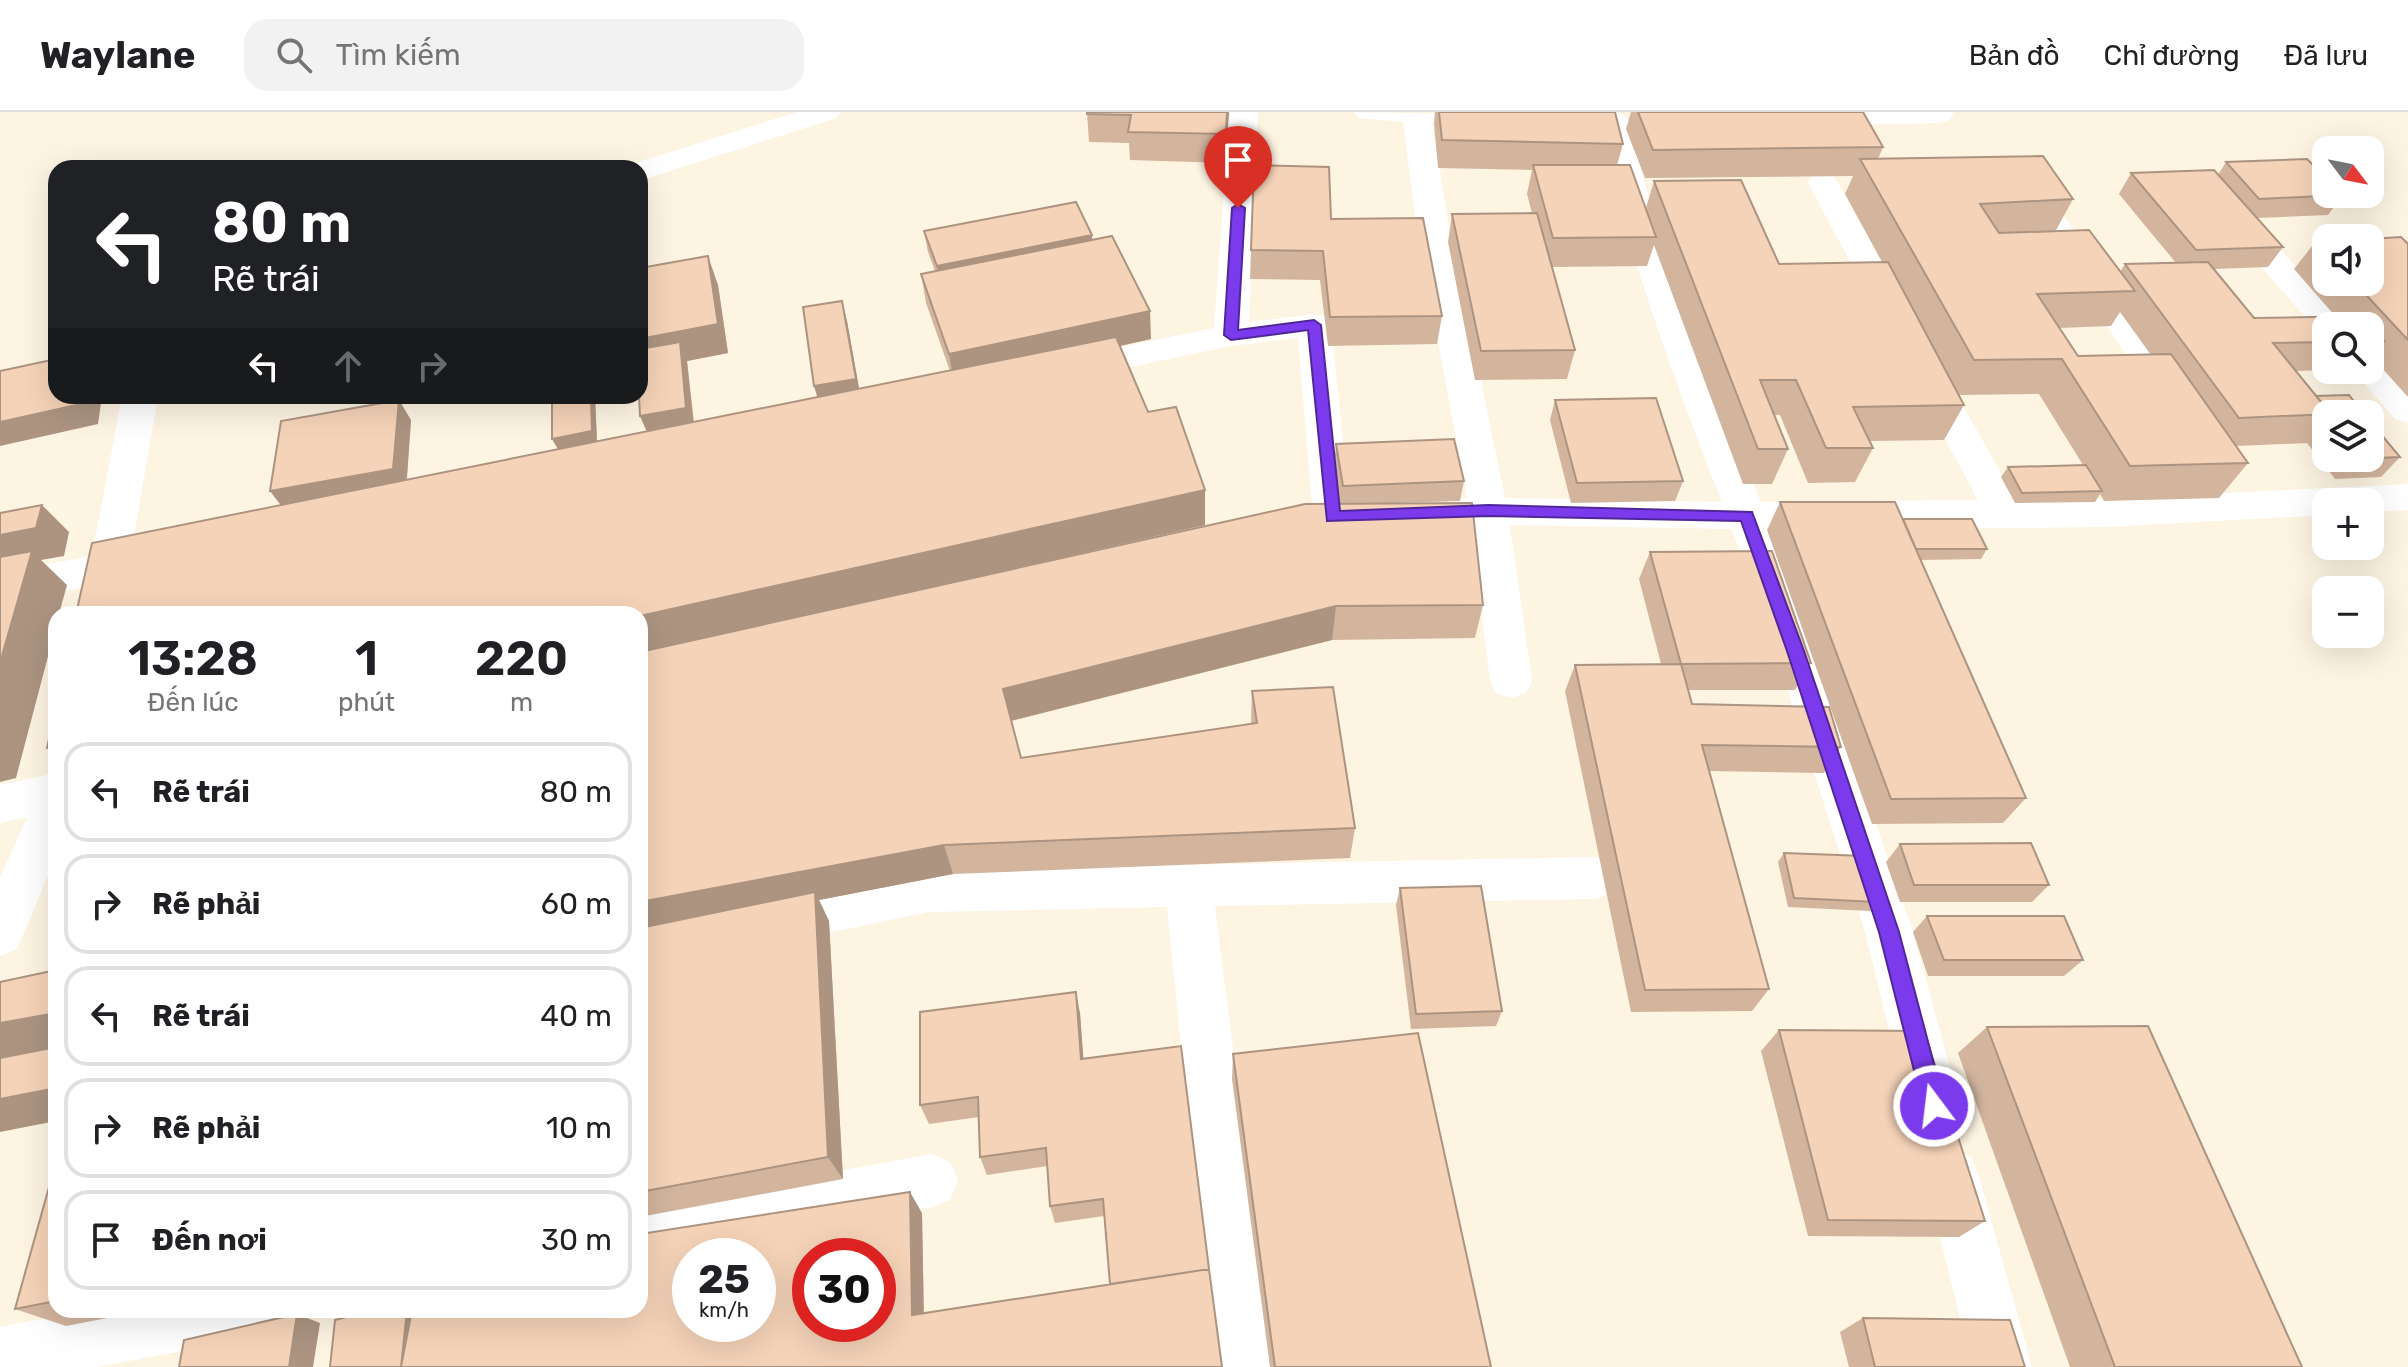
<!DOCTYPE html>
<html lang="vi">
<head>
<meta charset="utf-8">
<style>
	:root { --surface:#fff; --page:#f2f2f2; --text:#202124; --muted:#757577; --line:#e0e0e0 }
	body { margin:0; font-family:Rubik,sans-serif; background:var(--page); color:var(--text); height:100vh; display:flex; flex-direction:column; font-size:30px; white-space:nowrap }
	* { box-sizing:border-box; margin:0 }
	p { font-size:26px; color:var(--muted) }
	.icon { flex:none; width:44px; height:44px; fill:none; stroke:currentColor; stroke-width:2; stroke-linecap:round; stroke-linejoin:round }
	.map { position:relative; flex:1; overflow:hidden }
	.sheet { position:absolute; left:48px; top:494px; width:600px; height:712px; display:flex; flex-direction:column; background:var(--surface); border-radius:24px; box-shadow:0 8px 32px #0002 }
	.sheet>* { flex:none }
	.guide { position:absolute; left:48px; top:48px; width:600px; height:244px; border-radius:24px; box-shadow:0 8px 32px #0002; background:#202124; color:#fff; overflow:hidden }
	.needle { width:52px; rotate:122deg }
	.controls { position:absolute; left:2312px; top:24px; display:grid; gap:16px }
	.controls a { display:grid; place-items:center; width:72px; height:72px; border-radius:16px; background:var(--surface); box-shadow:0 8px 32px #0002; font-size:40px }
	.speed { position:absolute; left:672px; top:1126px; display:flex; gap:16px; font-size:40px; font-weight:700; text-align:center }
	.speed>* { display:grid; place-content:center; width:104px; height:104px; border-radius:50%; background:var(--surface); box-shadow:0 8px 32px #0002; line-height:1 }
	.speed small { font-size:20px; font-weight:400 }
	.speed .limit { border:12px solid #d22; background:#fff; color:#111 }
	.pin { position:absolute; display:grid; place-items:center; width:68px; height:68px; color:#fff; margin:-82px -34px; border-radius:50% 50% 50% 0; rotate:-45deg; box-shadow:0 0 8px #0007 }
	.pin .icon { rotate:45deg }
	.me { position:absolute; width:88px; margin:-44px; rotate:345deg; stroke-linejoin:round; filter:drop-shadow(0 0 6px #0008) }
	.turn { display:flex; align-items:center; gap:28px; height:168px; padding:0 32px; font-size:36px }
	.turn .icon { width:104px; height:104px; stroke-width:2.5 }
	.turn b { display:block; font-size:56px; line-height:68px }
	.lanes { display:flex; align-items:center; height:76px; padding:0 32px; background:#0003; justify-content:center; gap:40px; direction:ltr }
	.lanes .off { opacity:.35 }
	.eta { display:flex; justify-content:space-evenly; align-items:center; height:136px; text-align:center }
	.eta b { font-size:48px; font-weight:600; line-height:56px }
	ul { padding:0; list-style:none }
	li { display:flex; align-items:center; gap:24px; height:100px; margin:0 16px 12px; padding:0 16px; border:4px solid var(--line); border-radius:24px }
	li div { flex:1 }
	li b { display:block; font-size:30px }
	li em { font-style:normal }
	header { display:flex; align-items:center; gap:48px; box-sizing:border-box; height:112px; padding:0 40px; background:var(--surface); border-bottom:2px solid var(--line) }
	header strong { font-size:38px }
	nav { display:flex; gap:44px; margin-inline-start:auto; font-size:28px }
	.search { width:560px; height:72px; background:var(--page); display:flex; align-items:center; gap:20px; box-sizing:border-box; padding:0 28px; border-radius:24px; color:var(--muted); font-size:30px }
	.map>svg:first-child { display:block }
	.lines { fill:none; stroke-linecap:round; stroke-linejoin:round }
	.minor { fill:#fff; fill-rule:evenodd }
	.wall { fill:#d3b59e; fill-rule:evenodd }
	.shaded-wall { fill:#ac9481 }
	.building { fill:#f5d3b8; stroke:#ac9481; stroke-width:2; fill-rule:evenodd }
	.route { fill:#7c3aed; stroke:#51269a; stroke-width:2 }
</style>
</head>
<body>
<header>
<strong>Waylane</strong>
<div class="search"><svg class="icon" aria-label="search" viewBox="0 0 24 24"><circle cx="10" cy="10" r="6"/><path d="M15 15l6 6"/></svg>Tìm kiếm</div>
<nav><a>Bản đồ</a><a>Chỉ đường</a><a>Đã lưu</a></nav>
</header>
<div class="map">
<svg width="2408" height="1255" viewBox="0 0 2408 1255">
	<rect width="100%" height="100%" fill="#fef4e2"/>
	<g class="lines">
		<path class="minor" d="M797,0H841L837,6L651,65L640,68V56H627L629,53Z
			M1230,0H1258L1249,210L1314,202L1326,205L1331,213L1351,405L1346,415L1332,419L1318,415L1313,405L1298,226L1231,234L1068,268L1056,265L1050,257L1056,249L1068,246L1214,216Z
			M1354,0L1460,2L1455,8L1432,10L1448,110L1505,386L1722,390C1673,266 1627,139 1598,8L1603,2H1623L1628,8C1660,139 1708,266 1761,390L1978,388L1808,71L1812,64L1823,62L1834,64L1838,71L2016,388L2106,387L2408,372V398L2370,400V390H2326V403L2106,415L1771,418L1817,539L1913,820L1956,978L1949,996L1930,1003L1911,996L1904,978L1865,820L1775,539L1732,417L1510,413L1532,569L1526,581L1511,586L1496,581L1490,569L1471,413L1414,416L1400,412L1395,402L1400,392L1414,388L1467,386L1416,110L1403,10L1358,6Z
			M1795,0H1952L1954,2L1949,8L1939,11L1806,14L1796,11L1791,5Z
			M2031,71L2042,73L2192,285L2197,293L2192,301L2179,305L2166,301L2016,80L2020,73Z
			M2232,94L2243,96L2349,214H2326V223L2320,222L2216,103L2221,96Z
			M2370,246L2382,249L2408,277V311L2395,307L2353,258H2370Z
			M122,284H158L132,436L143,434L157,439L163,449L157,459L127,466L121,502H81L86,475L0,491V461L92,444Z
			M56,661V745L17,837L0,844V766L27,705L0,711V673Z
			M1595,745L1612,751L1619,766L1612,781L1595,787L1215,794L1273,1255H1213L1167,795L929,800L764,834L747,827L740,812L747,797L764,790L929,758Z
			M1952,1037L1971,1045L1979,1064L2032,1255H1972L1925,1064L1933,1045Z
			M931,1042L950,1050L958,1069L950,1088L931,1096L640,1152V1096Z
			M90,1198H275L266,1218L246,1227L97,1255H0V1215Z"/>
	</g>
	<path class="wall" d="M1087,0H1229L1225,51L1130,48L1129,31L1089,30Z
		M1435,0H1615L1623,32L1617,53L1646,96L1654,69L1779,152L1882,150L1845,82L1853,64L1645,66L1626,17L1631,0H1863L1883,35L1878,47L2073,87L2055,120L2120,160L2125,152L2176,151L2119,82L2131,61L2218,63L2226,50L2343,83L2328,103L2257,106L2283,135L2268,155L2214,157L2254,206L2336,205L2294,157L2316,129L2326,128V170H2370L2408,132V285L2371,244L2370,245V214H2326V258L2296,259L2326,302V346L2400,345L2381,365L2335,367L2307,331L2236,334L2248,351L2219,386L2104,389L2100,382L2095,390L2015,391L2001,365L2008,355L2083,353L2039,282L1959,283L1964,293L1944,328L1870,329L1873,336L1855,370L1808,371L1780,303H1774L1788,337L1772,372H1743L1654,133L1647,154L1552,155L1575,238L1567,267L1475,268L1448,130L1452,102L1532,101L1527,82L1532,58L1438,56L1434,11ZM2120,200L2151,243L2078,244L2059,216L2111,214Z
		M1254,53L1331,107L1442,204L1437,232L1328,234L1320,168L1250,167Z
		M924,119L1092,128L1151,227L1120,234L1148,300L1205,413L930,475L1340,392L1334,352L1336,332L1464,369L1460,389L1397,391L1483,493L1475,526L1332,528L1011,609L1021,646L1251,612L1252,579L1355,716L1350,746L953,762L819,788L829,809L843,1067L640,1105V502L281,393L411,308L407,368L558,337L552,327L595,284L597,330L647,320L640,304L718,173L728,241L687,249L694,310L818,285L814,274L847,209L859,277L950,259L926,191L921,162L935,159L928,140Z
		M1555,288L1683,369L1675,389L1571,391L1550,308Z
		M1780,390L1987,437L1981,447L1920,448L2026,686L2003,711L1872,712L1767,418Z
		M1650,440L1811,551L1795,578H1688L1692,592L1841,635L1824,661L1709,659L1769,877L1752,899L1631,900L1565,579L1575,553L1661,552L1639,467Z
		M1900,732L2049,773L2032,790H1900L1886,750Z
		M1784,741L1877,790L1870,799L1788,795L1778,750Z
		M1400,776L1502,899L1496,914L1411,917L1396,793Z
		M1927,804L2083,848L2064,864H1928L1913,820Z
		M1080,901L1083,946L1209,1157L1222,1255L640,1198L922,1101L924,1202L1110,1172L1104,1104L1055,1111L1050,1094L1047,1054L987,1063L980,1045L979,1005L929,1012L920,993Z
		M1987,915L2302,1255H2070L1958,941Z
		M1779,918L1985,1109L1959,1125L1808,1124L1761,939Z
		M1233,942L1491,1255H1270L1232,967Z
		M56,1050V1198H149L66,1214L15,1197Z
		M1863,1206L2025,1255H1849L1840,1220Z"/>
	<path class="shaded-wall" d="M1227,0H1229L1225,51L1226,22Z
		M1092,123L1093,144L940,174L937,154Z
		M708,144L718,173L728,241L687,249L694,316L649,324L640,304V227Z
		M842,189L847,209L861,287L820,294L814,274Z
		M1150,199L1151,227L954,270L949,242Z
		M82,284H102L98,312L0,334V310Z
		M591,284H595L597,330L558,337L552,327Z
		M399,288L411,308L406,376L285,399L270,379Z
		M1205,378V413L640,541V504Z
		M42,393L69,420L64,444L41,448L67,473L59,502H56V514L16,666L0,670V423Z
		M1336,494L1332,528L1010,609L1003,577Z
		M56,634V643L47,636Z
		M944,733L953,762L819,788L829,809L843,1067L828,1045L640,822V790Z
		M1076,880L1080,901L1085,967L1081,947Z
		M56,901V935L0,946V911Z
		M56,976V1009L0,1020V987Z
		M910,1080L922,1101L924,1220L912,1203Z
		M407,1198H426L402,1255Z
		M297,1202L320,1211L313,1255H289Z"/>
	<path class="building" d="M1087,0H1227L1226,22L1128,20L1131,3L1087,2Z
		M1439,0H1615L1623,32L1442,28Z
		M1638,0H1863L1883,35L1653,38Z
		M2043,44L2073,87L1980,92L1999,121L2089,118L2135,179L2037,182L2078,244L2171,242L2248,351L2130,354L2062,247L1974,248L1860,47Z
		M2307,47L2326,66V82L2343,83L2259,87L2226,50Z
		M1254,53L1329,55L1331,107L1423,106L1442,204L1330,205L1323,139L1251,138Z
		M1533,53H1630L1656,125L1553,126Z
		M2214,58L2283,135L2196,138L2131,61Z
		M1741,68L1779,152L1888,150L1964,293L1853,295L1873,336H1826L1796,268H1760L1788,337H1758L1654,69Z
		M1076,90L1092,123L937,154L924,119Z
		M1537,101L1575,238L1481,239L1452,102Z
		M1112,124L1150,199L949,242L921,162Z
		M2401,125L2408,132V228L2354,170H2370V127Z
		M2326,128V140L2316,129Z
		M708,144L718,212L640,227V156Z
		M2208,150L2254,206L2363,204L2384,229H2370V214H2326V230L2273,231L2331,302L2239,306L2125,152Z
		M842,189L856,267L814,274L803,195Z
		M1116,225L1148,300L1176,295L1205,378L640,504V502H76L92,431Z
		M680,230L686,296L640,304L639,284L640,237Z
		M56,247V284H82L81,292L0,310V259Z
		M2349,283L2364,302H2331L2316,284Z
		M552,284H591L592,319L552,327Z
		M1656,286L1683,369L1577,371L1555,288Z
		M399,288L393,357L270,379L281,309Z
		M2370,309L2400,345L2354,347L2370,346Z
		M1454,327L1464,369L1343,374L1336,332Z
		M2086,353L2102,379L2022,381L2008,355Z
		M1780,390H1895L2026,686L1891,687Z
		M1472,391L1483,493L1336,494L1003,577L1021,646L1257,611L1252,579L1333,575L1355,716L944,733L640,790V540L1305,392Z
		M42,393L36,416L0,423V401Z
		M1903,407H1972L1987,437H1916Z
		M32,439L0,551V445Z
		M1772,439L1811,551L1681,552L1650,440Z
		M1681,552L1692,592L1829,595L1841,635L1702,633L1769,877L1645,878L1575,553Z
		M56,595V634L47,636Z
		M2031,731L2049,773H1914L1900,732Z
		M1784,741L1864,744L1877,790L1794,786Z
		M1481,774L1502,899L1416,902L1400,776Z
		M815,780L828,1045L640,1080V816Z
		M1927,804H2064L2083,848H1944Z
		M56,858V901L0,911V870Z
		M1076,880L1081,947L1181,934L1209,1157L1110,1172L1103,1087L1050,1094L1046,1036L980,1045L978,985L920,993V900Z
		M2148,914L2302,1255H2115L1987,915Z
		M1779,918L1924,919L1985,1109L1828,1108Z
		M1418,921L1491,1255H1275L1233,942Z
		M56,935V976L0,987V946Z
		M56,1050V1189L15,1197Z
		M910,1080L912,1203L1209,1157L1222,1255H401L412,1198H640V1122ZM690,1144H758V1212H690ZM810,1144H878V1212H810Z
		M372,1198H407L401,1255H330L335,1208Z
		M297,1202L289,1255H179L184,1228Z
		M1863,1206L2010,1208L2025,1255H1875Z"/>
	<path class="route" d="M1238,92L1245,96L1238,218L1314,208L1321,213L1340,399L1489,393L1752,400L1804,539L1899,820L1945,994L1942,1002L1934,1005L1926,1002L1923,994L1879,820L1787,539L1741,409L1489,404L1327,409L1308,218L1231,228L1224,223L1232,96Z"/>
</svg>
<div class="controls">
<a><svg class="needle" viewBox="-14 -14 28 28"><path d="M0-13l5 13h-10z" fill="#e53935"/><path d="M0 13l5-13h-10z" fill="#757577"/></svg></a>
<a><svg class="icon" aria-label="sound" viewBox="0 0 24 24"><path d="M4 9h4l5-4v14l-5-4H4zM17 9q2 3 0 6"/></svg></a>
<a><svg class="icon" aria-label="search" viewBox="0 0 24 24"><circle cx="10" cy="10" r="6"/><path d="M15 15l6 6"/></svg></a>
<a><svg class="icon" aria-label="layers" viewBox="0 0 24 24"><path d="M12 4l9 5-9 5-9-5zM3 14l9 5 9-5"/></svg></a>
<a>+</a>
<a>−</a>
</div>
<div class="speed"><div>25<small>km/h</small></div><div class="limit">30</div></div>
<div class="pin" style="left:1238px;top:96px;background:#d93025"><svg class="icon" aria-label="arrive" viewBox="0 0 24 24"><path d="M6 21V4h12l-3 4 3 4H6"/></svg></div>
<svg class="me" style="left:1934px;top:994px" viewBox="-20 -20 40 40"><circle r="17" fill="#7c3aed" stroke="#fff" stroke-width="3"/><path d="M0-11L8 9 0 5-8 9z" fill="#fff"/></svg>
<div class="guide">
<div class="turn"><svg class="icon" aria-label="left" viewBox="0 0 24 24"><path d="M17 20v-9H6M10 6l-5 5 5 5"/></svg><div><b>80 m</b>Rẽ trái</div></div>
<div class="lanes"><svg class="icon" aria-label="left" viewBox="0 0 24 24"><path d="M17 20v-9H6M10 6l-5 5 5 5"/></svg><svg class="icon off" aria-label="ahead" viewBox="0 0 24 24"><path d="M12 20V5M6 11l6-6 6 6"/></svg><svg class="icon off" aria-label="right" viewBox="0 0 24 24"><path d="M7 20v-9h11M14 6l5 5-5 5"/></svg></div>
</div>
<section class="sheet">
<div class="eta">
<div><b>13:28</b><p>Đến lúc</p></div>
<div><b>1</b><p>phút</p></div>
<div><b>220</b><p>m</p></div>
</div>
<ul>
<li><svg class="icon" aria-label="left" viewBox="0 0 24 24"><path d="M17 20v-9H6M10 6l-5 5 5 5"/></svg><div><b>Rẽ trái</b></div><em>80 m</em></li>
<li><svg class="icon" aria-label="right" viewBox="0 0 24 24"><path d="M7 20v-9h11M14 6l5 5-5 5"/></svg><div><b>Rẽ phải</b></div><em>60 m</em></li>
<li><svg class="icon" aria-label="left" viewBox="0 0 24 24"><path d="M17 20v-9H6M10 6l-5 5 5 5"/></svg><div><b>Rẽ trái</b></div><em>40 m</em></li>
<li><svg class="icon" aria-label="right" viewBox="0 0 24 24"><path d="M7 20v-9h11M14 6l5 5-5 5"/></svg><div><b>Rẽ phải</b></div><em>10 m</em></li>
<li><svg class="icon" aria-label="arrive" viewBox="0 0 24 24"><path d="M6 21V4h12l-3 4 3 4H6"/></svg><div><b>Đến nơi</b></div><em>30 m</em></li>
</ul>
</section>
</div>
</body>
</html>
